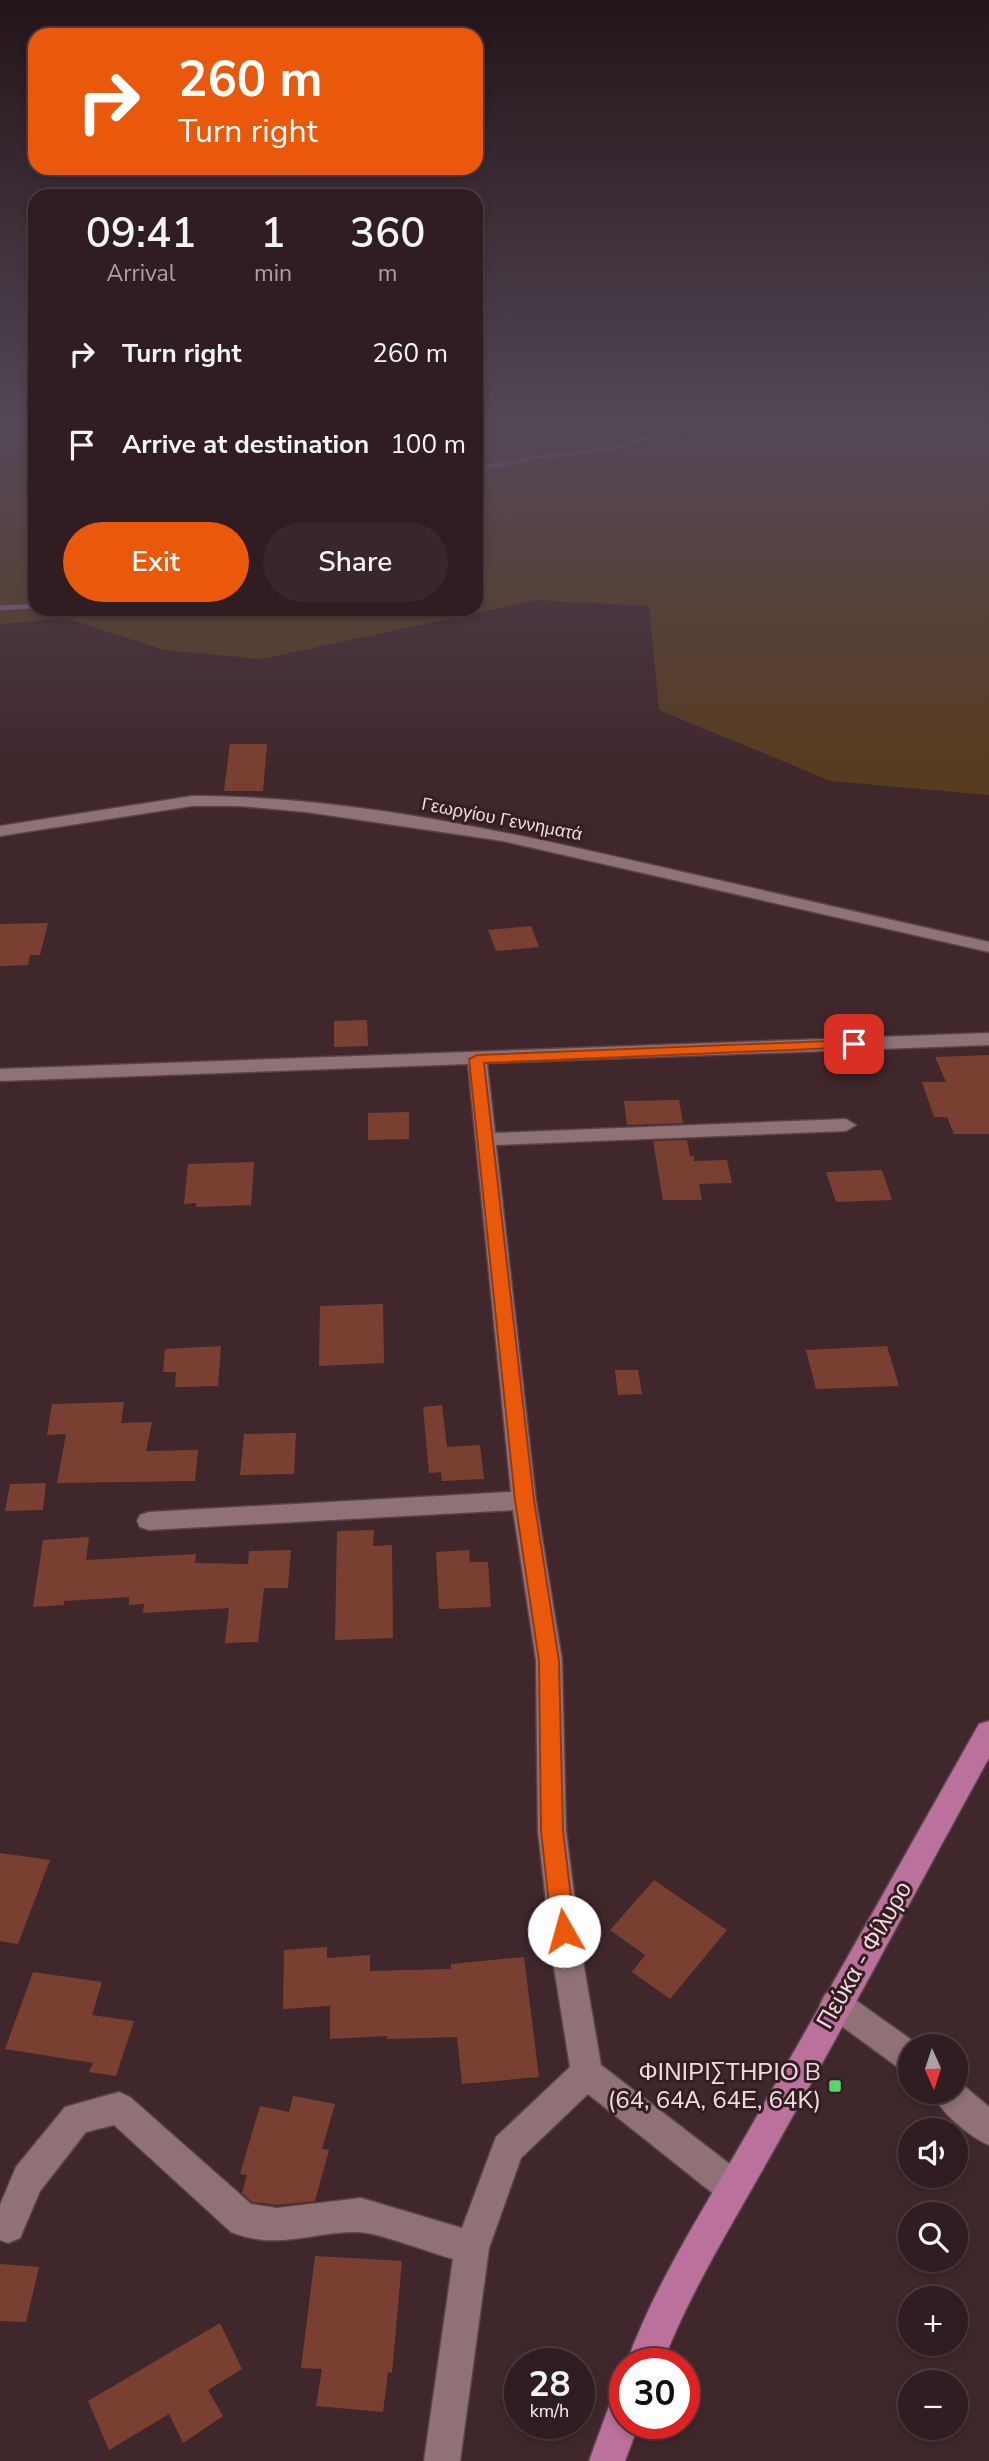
<!DOCTYPE html>
<html lang="en">
<head>
<meta charset="utf-8">
<style>
	:root { --surface:#301d21; --page:#38262a; --text:#f1f3f6; --muted:#a8a2a5; --line:#4b3b3f; --accent:#ea580c }
	body { margin:0; font-family:"Nunito Sans",sans-serif; background:var(--page); color:var(--text); height:100vh; display:flex; flex-direction:column; font-size:26px; white-space:nowrap }
	* { box-sizing:border-box; margin:0 }
	p { font-size:23px; color:var(--muted) }
	.icon { flex:none; width:38px; height:38px; fill:none; stroke:currentColor; stroke-width:2; stroke-linecap:round; stroke-linejoin:round }
	.map { position:relative; flex:1; overflow:hidden }
	.side { position:absolute; left:28px; top:189px; width:455px; height:427px; display:flex; flex-direction:column; background:var(--surface); border-radius:21px; box-shadow:0 4px 10px #0003,0 0 0 2px var(--line) }
	.side>* { flex:none }
	.hud { position:absolute; left:28px; top:28px; width:455px; height:147px; border-radius:21px; box-shadow:0 4px 10px #0003,0 0 0 2px var(--line); background:#ea580c; color:#fff; overflow:hidden }
	.needle { width:46px; rotate:177deg }
	.fabs { position:absolute; left:898px; top:2034px; display:grid; gap:14px }
	.fabs a { display:grid; place-items:center; width:70px; height:70px; border-radius:50%; background:var(--surface); box-shadow:0 4px 10px #0003,0 0 0 2px var(--line); font-size:35px }
	.speed { position:absolute; left:504px; top:2348px; display:flex; gap:14px; font-size:35px; font-weight:700; text-align:center }
	.speed>* { display:grid; place-content:center; width:91px; height:91px; border-radius:50%; background:var(--surface); box-shadow:0 4px 10px #0003,0 0 0 2px var(--line); line-height:1 }
	.speed small { font-size:18px; font-weight:400 }
	.speed .limit { border:10px solid #d22; background:#fff; color:#111 }
	.pin { position:absolute; display:grid; place-items:center; width:60px; height:60px; color:#fff; margin:-30px; border-radius:14px; box-shadow:0 4px 10px #0006 }
	.me { position:absolute; width:77px; margin:-38px; rotate:353deg; stroke-linejoin:round; filter:drop-shadow(0 0 5px #0008) }
	.turn { display:flex; align-items:center; gap:24px; height:147px; padding:0 35px; font-size:32px }
	.turn .icon { width:91px; height:91px; stroke-width:2.5 }
	.turn b { display:block; font-size:49px; line-height:60px }
	.eta { display:flex; justify-content:space-evenly; align-items:center; height:119px; text-align:center }
	.eta b { font-size:42px; font-weight:600; line-height:49px }
	.action { display:flex; gap:14px; margin-top:auto; padding:14px 35px }
	.action a { flex:1; height:80px; border-radius:42px; background:var(--accent); color:#fff; font-size:28px; font-weight:600; line-height:80px; text-align:center }
	.action a+a { background:var(--page); color:var(--text) }
	ul { padding:0; list-style:none }
	li { display:flex; align-items:center; gap:21px; height:91px; padding:0 35px }
	li div { flex:1 }
	li b { display:block; font-size:26px }
	li em { font-style:normal }
	.map>svg:first-child { display:block }
	.green { fill:#583c20 }
	.lines { fill:none; stroke-linecap:round; stroke-linejoin:round }
	.stream { stroke:#7f6091; stroke-width:4.5 }
	.building { fill:#794031 }
	.minor-casing { stroke:#5a4449; stroke-width:3 }
	.major-casing { stroke:#5a4449; stroke-width:3 }
	.minor { fill:#8f7176; fill-rule:evenodd }
	.major { fill:#ba719c; fill-rule:evenodd }
	.route { fill:#ea580c; stroke:#983908; stroke-width:2 }
	.poi-dot { fill:#59d56f; stroke:#351d22; stroke-width:2.5 }
	.labels { text-anchor:middle; stroke-width:6; stroke-linejoin:round; paint-order:stroke }
	.far-street-label { font-size:18px; fill:#eddcdf; stroke:#351d22 }
	.near-street-label { font-size:24px; fill:#eddcdf; stroke:#351d22 }
	.near-poi-label { font-size:24px; fill:#eddcdf; stroke:#351d22; text-anchor:end }
</style>
</head>
<body>
<div class="map">
<svg width="989" height="2461" viewBox="0 0 989 2461">
	<rect width="100%" height="100%" fill="#40272c"/>
	<path class="green" d="M0,426H35V609H476V426H989V795L831,781L659,710L649,606L537,600L262,659L164,650L65,618L0,624Z"/>
	<g class="lines">
		<path class="stream" d="M727,426L845,429L876,426
			M476,469L533,458L612,449L655,435L718,426
			M0,608L35,606"/>
	</g>
	<path class="building" d="M230,744H267L263,791H224Z
		M48,923L40,955H30L28,965L0,966V924Z
		M531,926L539,947L496,951L488,930Z
		M367,1020L368,1046L334,1047V1021Z
		M989,1055V1134H954L947,1117H934L922,1082H946L935,1057Z
		M679,1100L683,1123L627,1125L624,1101Z
		M409,1112V1139L368,1140V1113Z
		M687,1140L690,1156H694V1161L727,1160L732,1183L699,1184L702,1200H663L653,1141Z
		M254,1162L251,1205L196,1207V1203L184,1204L188,1164Z
		M882,1170L892,1200L836,1202L826,1172Z
		M383,1304L384,1363L319,1366L320,1306Z
		M221,1346L218,1386L175,1387L176,1372H163L165,1349Z
		M887,1346L899,1386L816,1389L806,1350Z
		M615,1370H638L642,1394L618,1395Z
		M124,1402L121,1423L152,1422L146,1451L198,1450L195,1481L57,1483L66,1434L47,1435L52,1404Z
		M442,1405L447,1447L480,1445L484,1479L442,1481L441,1472L429,1473L423,1407Z
		M296,1433L294,1474L240,1475L244,1434Z
		M46,1483L43,1510L5,1511L10,1484Z
		M374,1530L373,1546L392,1545L393,1638L335,1640L337,1531Z
		M89,1537L86,1560L196,1554L195,1563L248,1564L249,1551L291,1550L288,1588H264L258,1642L225,1643L229,1608L143,1613L144,1604L129,1605V1597L64,1601V1605L33,1607L43,1540Z
		M469,1550L470,1562H488L491,1607L439,1609L436,1552Z
		M0,1853L50,1860L18,1944L0,1941Z
		M654,1880L727,1930L670,1999L632,1972L645,1955L610,1930Z
		M327,1947V1958L370,1955V1971L451,1969V1964L524,1957L539,2077L462,2084L457,2037L387,2039V2036L330,2039V2006L283,2009L284,1950Z
		M33,1972L102,1982L92,2015L134,2021L116,2076L89,2072L93,2063L5,2049Z
		M293,2096L335,2104L322,2149L329,2150L315,2201L277,2205L252,2202L242,2193L247,2175L240,2174L260,2106L289,2112Z
		M315,2256L402,2261L392,2373L388,2372L383,2412L316,2406L322,2369L301,2368Z
		M0,2264L39,2267L26,2322L0,2321Z
		M220,2323L242,2369L208,2390L223,2416L183,2443L169,2414L109,2450L88,2401Z"/>
	<g class="lines">
		<g class="minor-casing">
			<path id="minor" d="M192,796C345,796 499,830 648,864C761,890 875,916 989,942V952L503,841L306,812L239,806H192L0,836V826Z
				M989,1033V1045L487,1063L495,1133L846,1119L856,1125L846,1131L496,1145L536,1500L562,1660L566,1831L582,1955L601,2065L744,2175L749,2187L744,2199L732,2204L720,2199L588,2094L521,2158L489,2248L460,2461H424L453,2259C431,2253 380,2233 359,2232C314,2231 277,2251 231,2232L114,2125L86,2132L40,2191L20,2238L8,2243L0,2240V2205L16,2167L65,2107L119,2092L130,2097L251,2204L277,2208L361,2198L462,2228L496,2137L570,2067L552,1955L538,1831L536,1660L513,1510L149,1530L140,1527L137,1521L140,1515L149,1512L511,1492L468,1064L0,1081V1069Z
				M836,1990L847,1994L920,2046H910V2072L899,2068L825,2014L820,2004L825,1994Z
				M956,2079L989,2107V2145C968,2136 940,2112 931,2091H956Z"/>
		</g>
		<g class="major-casing">
			<path id="major" d="M989,1721V1758C919,1885 851,2013 780,2139C739,2213 693,2285 662,2364H626C658,2276 711,2198 757,2116C832,1986 905,1855 979,1724Z
				M625,2393V2424H639L625,2461H589L612,2398Z"/>
		</g>
		<use href="#minor" class="minor"/>
		<use href="#major" class="major"/>
	</g>
	<linearGradient id="sky" x2="0" y2="1"><stop stop-color="#231518"/><stop offset="0.55" stop-color="#534756"/><stop offset="1" stop-color="#534756" stop-opacity="0"/></linearGradient>
	<rect width="989" height="770" fill="url(#sky)"/>
	<path class="route" d="M854,1040L859,1041V1047L484,1063L534,1500L559,1661L563,1831L575,1931L572,1938L564,1941L556,1938L552,1931L541,1831L539,1661L515,1500L469,1059L477,1055Z"/>
	<rect class="poi-dot" x="828" y="2079" width="14" height="14" rx="3.5"/>
	<g class="labels">
		<g class="far-street-label">
			<text transform="translate(502 819) rotate(11)" y="6">Γεωργίου Γεννηματά</text>
		</g>
		<g class="near-street-label">
			<text transform="translate(864 1955) rotate(-60)" y="8">Πεύκα - Φίλυρο</text>
		</g>
		<g class="near-poi-label">
			<text x="821" y="2080">ΦΙΝΙΡΙΣΤΗΡΙΟ B<tspan x="821" dy="28">(64, 64Α, 64Ε, 64Κ)</tspan></text>
		</g>
	</g>
</svg>
<div class="fabs">
<a><svg class="needle" viewBox="-14 -14 28 28"><path d="M0-13l5 13h-10z" fill="#e53935"/><path d="M0 13l5-13h-10z" fill="#a8a2a5"/></svg></a>
<a><svg class="icon" aria-label="sound" viewBox="0 0 24 24"><path d="M4 9h4l5-4v14l-5-4H4zM17 9q2 3 0 6"/></svg></a>
<a><svg class="icon" aria-label="search" viewBox="0 0 24 24"><circle cx="10" cy="10" r="6"/><path d="M15 15l6 6"/></svg></a>
<a>+</a>
<a>−</a>
</div>
<div class="speed"><div>28<small>km/h</small></div><div class="limit">30</div></div>
<div class="pin" style="left:854px;top:1044px;background:#d93025"><svg class="icon" aria-label="arrive" viewBox="0 0 24 24"><path d="M6 21V4h12l-3 4 3 4H6"/></svg></div>
<svg class="me" style="left:564px;top:1931px" viewBox="-20 -20 40 40"><circle r="19" fill="#fff"/><path d="M0-13L10 11 0 6-10 11z" fill="#ea580c"/></svg>
<div class="hud">
<div class="turn"><svg class="icon" aria-label="right" viewBox="0 0 24 24"><path d="M7 20v-9h11M14 6l5 5-5 5"/></svg><div><b>260 m</b>Turn right</div></div>
</div>
<section class="side">
<div class="eta">
<div><b>09:41</b><p>Arrival</p></div>
<div><b>1</b><p>min</p></div>
<div><b>360</b><p>m</p></div>
</div>
<ul>
<li><svg class="icon" aria-label="right" viewBox="0 0 24 24"><path d="M7 20v-9h11M14 6l5 5-5 5"/></svg><div><b>Turn right</b></div><em>260 m</em></li>
<li><svg class="icon" aria-label="arrive" viewBox="0 0 24 24"><path d="M6 21V4h12l-3 4 3 4H6"/></svg><div><b>Arrive at destination</b></div><em>100 m</em></li>
</ul>
<div class="action"><a>Exit</a><a>Share</a></div>
</section>
</div>
</body>
</html>
